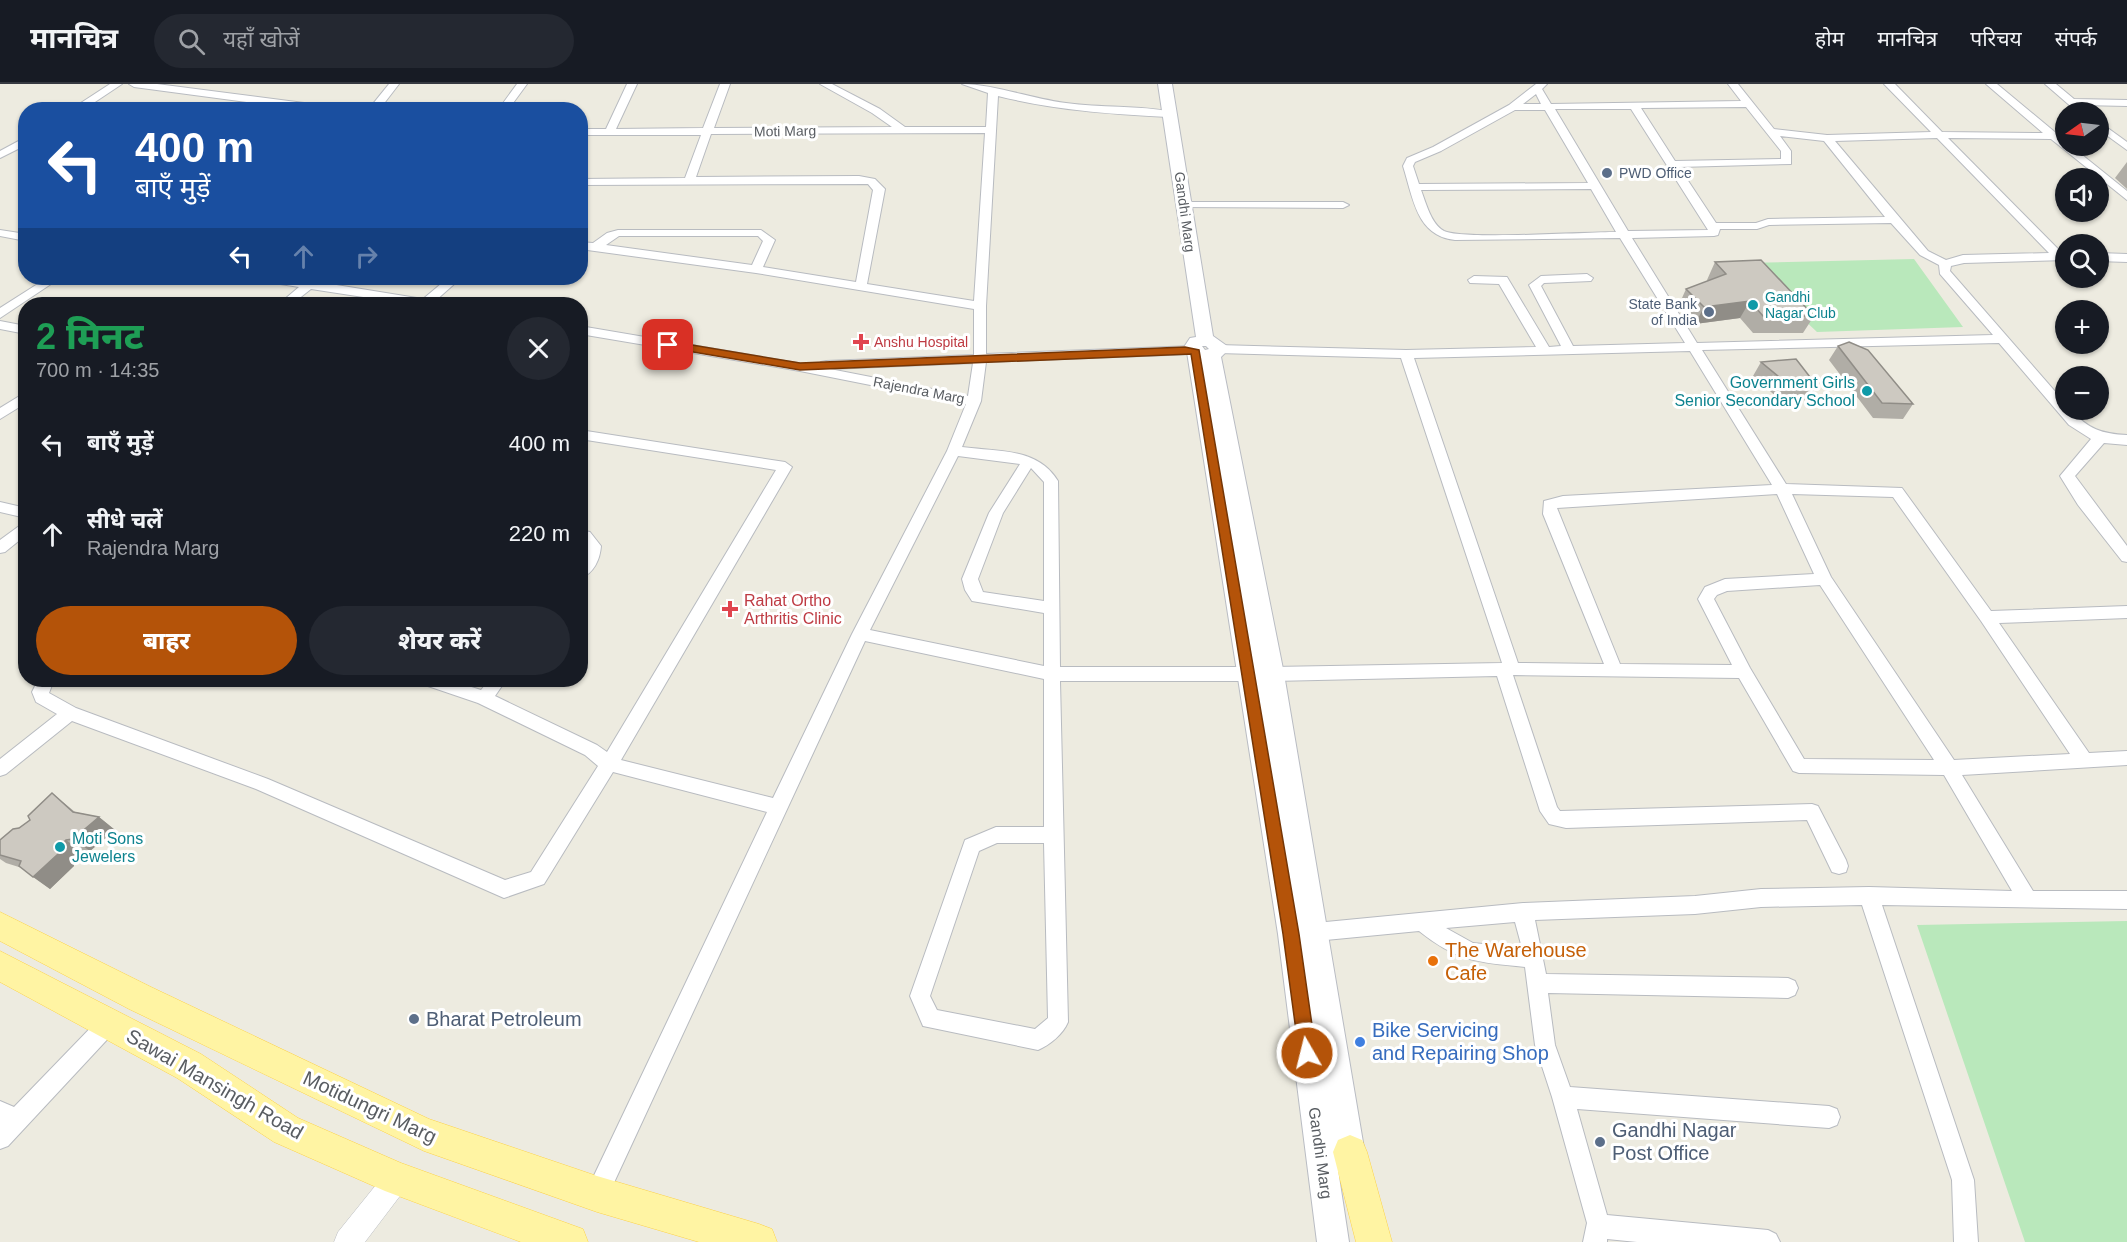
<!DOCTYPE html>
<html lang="hi">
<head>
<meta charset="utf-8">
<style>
	:root { --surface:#171b24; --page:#242831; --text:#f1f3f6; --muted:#9ea1a6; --line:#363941; --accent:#b45309 }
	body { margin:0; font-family:Helvetica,"Noto Sans Devanagari",sans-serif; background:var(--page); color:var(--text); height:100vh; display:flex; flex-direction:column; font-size:22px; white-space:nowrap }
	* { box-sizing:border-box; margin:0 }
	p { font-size:20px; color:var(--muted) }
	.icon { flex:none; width:33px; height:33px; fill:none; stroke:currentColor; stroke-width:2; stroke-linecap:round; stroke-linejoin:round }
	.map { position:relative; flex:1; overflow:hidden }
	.panel { position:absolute; left:18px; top:213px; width:570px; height:390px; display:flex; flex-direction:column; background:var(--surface); border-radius:24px; box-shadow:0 2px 4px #0004 }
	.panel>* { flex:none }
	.banner { position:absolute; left:18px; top:18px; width:570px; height:183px; border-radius:24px; box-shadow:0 2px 4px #0004; background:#1a4fa0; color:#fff; overflow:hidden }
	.needle { width:39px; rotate:256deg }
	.buttons { position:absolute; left:2055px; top:18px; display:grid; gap:12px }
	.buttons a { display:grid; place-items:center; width:54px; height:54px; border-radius:50%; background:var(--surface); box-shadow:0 2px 4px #0004; font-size:30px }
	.pin { position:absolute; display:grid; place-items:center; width:51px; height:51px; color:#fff; margin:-26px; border-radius:12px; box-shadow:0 3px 9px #0006 }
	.me { position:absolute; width:66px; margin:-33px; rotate:352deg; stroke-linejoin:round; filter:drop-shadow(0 0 4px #0008) }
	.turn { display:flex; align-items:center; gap:21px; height:126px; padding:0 18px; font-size:27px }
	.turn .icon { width:78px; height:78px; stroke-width:2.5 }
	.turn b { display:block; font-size:42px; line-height:51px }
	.lanes { display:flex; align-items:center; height:57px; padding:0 18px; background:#0003; justify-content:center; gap:30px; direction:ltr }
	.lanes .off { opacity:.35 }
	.round { display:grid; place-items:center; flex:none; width:63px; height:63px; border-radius:32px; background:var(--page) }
	.headline { display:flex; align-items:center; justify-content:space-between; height:102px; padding:0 18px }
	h1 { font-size:36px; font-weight:800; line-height:45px; color:#1e9e55 }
	.button { display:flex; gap:12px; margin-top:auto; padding:12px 18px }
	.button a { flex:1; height:69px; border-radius:36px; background:var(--accent); color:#fff; font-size:24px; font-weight:800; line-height:69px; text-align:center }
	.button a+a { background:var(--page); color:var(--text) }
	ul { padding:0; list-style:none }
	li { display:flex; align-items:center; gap:18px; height:90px; padding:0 18px }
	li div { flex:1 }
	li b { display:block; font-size:22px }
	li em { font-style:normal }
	header { display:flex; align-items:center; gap:36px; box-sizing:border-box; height:84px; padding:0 30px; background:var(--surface); border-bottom:2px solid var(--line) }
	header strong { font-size:28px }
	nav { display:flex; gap:33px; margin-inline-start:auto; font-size:21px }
	.search { width:420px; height:54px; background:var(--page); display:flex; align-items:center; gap:15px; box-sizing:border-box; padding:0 21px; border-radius:33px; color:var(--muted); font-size:22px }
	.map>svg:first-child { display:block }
	.green { fill:#b9e8bb }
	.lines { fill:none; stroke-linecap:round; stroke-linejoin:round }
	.minor-casing { stroke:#b8bbc0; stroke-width:2 }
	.tertiary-casing { stroke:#b8bbc0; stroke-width:1 }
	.secondary-casing { stroke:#b9bcc3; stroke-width:2 }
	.primary-casing { stroke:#fdd249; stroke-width:1 }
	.minor { fill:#fff; fill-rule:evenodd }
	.tertiary { fill:#fff; fill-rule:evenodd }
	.secondary { fill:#fff; fill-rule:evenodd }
	.primary { fill:#fff4a3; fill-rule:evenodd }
	.wall { fill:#b0ada6 }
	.shaded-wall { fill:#908d87 }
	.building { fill:#cdc9c1; stroke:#908d87; stroke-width:1.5 }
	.route { fill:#b45309; stroke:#753606; stroke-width:1.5 }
	.service-dot { fill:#5c6f8a; stroke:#fff; stroke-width:2 }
	.culture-dot { fill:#0f9aa8; stroke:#fff; stroke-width:2 }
	.health-dot { fill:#e0444e; stroke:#fff; stroke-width:2 }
	.food-dot { fill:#e8710a; stroke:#fff; stroke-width:2 }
	.shop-dot { fill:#3f7fe0; stroke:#fff; stroke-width:2 }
	.labels { text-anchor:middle; stroke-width:6; stroke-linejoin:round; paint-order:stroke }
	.far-street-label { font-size:14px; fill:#595d62; stroke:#fff }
	.far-service-label { font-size:14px; fill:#4e5e75; stroke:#fff; text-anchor:start }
	.far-culture-label { font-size:14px; fill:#0d838f; stroke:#fff; text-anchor:start }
	.far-health-label { font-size:14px; fill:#be3a42; stroke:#fff; text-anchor:start }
	.culture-label { font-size:16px; fill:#0d838f; stroke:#fff; text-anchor:end }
	.health-label { font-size:16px; fill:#be3a42; stroke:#fff; text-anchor:start }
	.street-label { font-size:16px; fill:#595d62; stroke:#fff }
	.near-food-label { font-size:20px; fill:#c56008; stroke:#fff; text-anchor:start }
	.near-service-label { font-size:20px; fill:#4e5e75; stroke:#fff; text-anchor:start }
	.near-shop-label { font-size:20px; fill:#366cbe; stroke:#fff; text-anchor:start }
	.near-street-label { font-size:20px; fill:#595d62; stroke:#fff }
</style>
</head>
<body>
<header>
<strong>मानचित्र</strong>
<div class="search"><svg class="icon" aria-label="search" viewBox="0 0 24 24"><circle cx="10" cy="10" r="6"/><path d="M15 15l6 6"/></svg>यहाँ खोजें</div>
<nav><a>होम</a><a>मानचित्र</a><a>परिचय</a><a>संपर्क</a></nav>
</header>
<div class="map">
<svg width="2127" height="1158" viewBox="0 0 2127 1158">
	<rect width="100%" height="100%" fill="#edebe0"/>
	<path class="green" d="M1914,175L1963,243L1817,248L1744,179Z
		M2127,837V1158H2025L1917,841Z"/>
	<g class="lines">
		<g class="minor-casing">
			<path id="minor" d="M110,0H122L83,26H70Z
				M129,0H157L335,23L340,26H308L134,3Z
				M389,0H399L379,26H368Z
				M517,0H527L508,26H498Z
				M627,0H637L616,45L703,44L720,0H730L714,44L892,43L872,29L820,0H832L880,25L905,43H986L988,9L962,0C993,0 1033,15 1066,19C1099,24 1140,21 1172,28V32L1168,33C1110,30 1054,26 998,12L986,222V270L1194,262L1200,266L1194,270L986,278L981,317L962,363C998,368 1037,363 1058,397L1060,583H1273L1502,579L1401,274L1218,269L1212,265L1218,261L1406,266L1536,263L1499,200L1470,199L1468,196L1474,192L1507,193L1549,263L1561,262L1529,201L1541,192L1587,190L1593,194L1591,197L1544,199L1541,202L1573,262L1685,259L1620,154L1455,156C1416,152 1413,113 1403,82L1407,74L1433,63L1509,21L1536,0H1547L1542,5L1551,20L1741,17L1728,0H1738L1774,45L1827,51L1931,48L1884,0H1895L1942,48L2043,49L1986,0H1997L2056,49H2066L2064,55L2066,62H2071L2127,107V116L2051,55L1948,54L2062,169L2066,168V176L1964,179L1951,182L1950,187L2066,320V326H2071C2088,345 2102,350 2127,351V361L2104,359L2075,392L2127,462V478L2122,477L2078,421L2060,392L2091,355L2069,341L1999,259L1702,266L1786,400L1902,404L1991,527L2127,522V534L1999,539L2089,669L2127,667V681L1962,691L2033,807H2127V825L1882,821L1974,1096L1978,1158H1954L1952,1096L1862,821L1761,823L1695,830L1535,836L1546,890L1788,894L1795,897L1798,904L1795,911L1788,914L1548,909L1555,961L1570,1003L1829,1022L1837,1025L1840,1033L1837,1041L1829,1044L1577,1025L1607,1131L1768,1146L1776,1150L1780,1158H1637L1607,1155V1158H1583L1587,1139L1552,1013L1535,961L1525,883C1477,878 1458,878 1419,847L1305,858L1298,855L1295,849L1298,843L1305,840L1523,819L1695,812L1761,805L1869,803L2012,807L1944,691L1799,689L1793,687L1739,594L1513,591L1557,723L1560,727L1812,720L1818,722L1846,776L1848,782L1846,788L1839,790L1832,788L1807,736L1566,744L1549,740L1540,727L1497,592L1273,597H1060L1068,938C1063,950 1050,961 1038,966L923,942L910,912L965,756L996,743H1044V595L865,557L605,1118L597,1121L589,1118L586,1110L589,1102L767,728L613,688L544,800L504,814L256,705L72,637L6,690L0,692V675L57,630L36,618L32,608L38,596H54L49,609L76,624L268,695L505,796L531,788L598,682L585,671L478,619L425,601L423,596H449L481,606L489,596H506L495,612L597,661L607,668L776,386L580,355V346L785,378L792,383L621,676L773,714L852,550L947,367L966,320L800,287L580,250V242L821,283V278L826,277L974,271V225L756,189L580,165V158L593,159L607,149L618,146H761L775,156L763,183L856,198L873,106L868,100L580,101V95L685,94L701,51H580V45H606ZM1536,10L1541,20H1523ZM1746,23L1781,67V75L1675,77L1641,24ZM1555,25H1631L1708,146L1628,147ZM1515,26H1545L1588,99L1419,100L1413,82L1415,78L1441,67ZM985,49L974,217L867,200L885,105L875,95L859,92L696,93L711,50ZM1780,52L1824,57L1885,133L1768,135L1756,139H1716L1679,83L1791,80V67ZM1937,54L2049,169L1963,171L1946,176L1928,167L1835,57ZM1591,105L1616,148C1587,148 1462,156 1444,147C1431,140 1426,119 1421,106ZM1891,139L1920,171L1939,181L1940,190L1993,251L1697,259L1632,154L1714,152L1718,151L1720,145H1757L1769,141ZM619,152H758L763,157L752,181L606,161ZM1690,267L1772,401L1563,412L1544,417L1543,430L1604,580L1518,579L1414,274ZM973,279L968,312L830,285ZM958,372L1020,380L989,429L962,495L965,506L972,517L1044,529V582L870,546ZM1031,384L1044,398V517L983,508L978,495L1003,429ZM1777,410L1814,490L1725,495L1705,503L1698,515L1732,581L1620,580L1557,424ZM1792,410L1893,413L1981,537L2070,670L1954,676L1831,493ZM1820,501L1934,676L1804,675L1750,584L1714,515L1717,511L1727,507ZM997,759H1044L1048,934L1035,945L937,926L930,912L979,767ZM1515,838L1522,864L1473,859L1446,844Z
				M2045,0H2056L2074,15L2127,16V22L2082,21L2084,24L2083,26H2075Z
				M2098,37L2127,58V66L2098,45Z
				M26,53V61L0,74V67Z
				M1183,118H1343L1349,121L1343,124L1179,123L1177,121Z
				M0,146L26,150V157L0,152Z
				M2098,169L2127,170V178L2098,177Z
				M47,194H60L0,234V224Z
				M262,194H287L306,197L310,194H318V198L423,215L448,194H461L434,218L435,220H409L311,205L292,220H279L299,203L268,198Z
				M0,237L26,242V250L0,245Z
				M26,308V319L0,335V324Z
				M0,418L26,424V434L0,428Z
				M26,437V451L5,468L0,469V456Z
				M580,446L590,448L601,462C600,475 594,490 580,494V478L584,474L585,463L580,457Z
				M109,929L116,932L119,939L116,946L8,1062L0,1065V1017L14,1023L102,932Z"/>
		</g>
		<g class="tertiary-casing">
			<path id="tertiary" d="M397,1082L406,1086L410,1095L406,1104L365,1158H334L338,1148L388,1086Z"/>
		</g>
		<g class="secondary-casing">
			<path id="secondary" d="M1158,0H1172L1213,252L1227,262V267L1221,273L1284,590L1367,1082L1363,1093L1352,1097L1341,1093L1338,1086L1349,1158H1317L1278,850L1187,268L1184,263L1190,254L1196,253ZM1202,262H1206L1209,265L1205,266Z"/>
		</g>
		<g class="primary-casing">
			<path id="primary" d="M0,828L151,903L429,1035L597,1092L759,1140L772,1145L777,1158H699L597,1128L424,1067L129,925L0,857Z
				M0,867L201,970L298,1034L401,1079L583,1145L588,1158H521L385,1107L274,1058L177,994L0,898Z
				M1350,1051L1362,1056L1367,1068L1392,1158H1356L1333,1068L1338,1056Z"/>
		</g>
		<use href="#minor" class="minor"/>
		<use href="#tertiary" class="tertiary"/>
		<use href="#secondary" class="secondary"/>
		<use href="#primary" class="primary"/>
	</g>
	<path class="wall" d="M2127,78V105L2115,94Z
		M1715,178L1814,232L1803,249H1753L1740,234L1695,240L1678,223L1686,205L1708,197L1707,196Z
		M1838,262L1913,320L1903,335L1873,334L1829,276Z
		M1761,278L1817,302L1808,316L1781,317L1753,292Z
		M52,709L75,728L99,733L115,746L90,767L82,768L73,777L74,782L50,805L22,784L6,779L0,775V756L19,744L30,736Z"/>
	<path class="shaded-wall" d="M1750,217L1740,234L1695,240L1704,223Z
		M99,733L115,746L90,767L73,755Z
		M66,756L82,768L73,777L74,782L50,805L33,793Z"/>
	<path class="building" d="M1761,176L1814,232H1763L1750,217L1704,223L1686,205L1726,190L1715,178Z
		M1849,258L1868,266L1913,320L1882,319L1838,262Z
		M1796,275L1817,302H1790L1761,278Z
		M52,709L73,728L99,733L73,755L66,756L57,765L58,770L33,793L19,782L21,777L0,771V756L13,745L19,744L30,736L28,732Z"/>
	<path class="route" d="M668,257L800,279L1185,263L1199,266L1299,850L1316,969L1314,975L1307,977L1301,975L1299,969L1283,850L1191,270L800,286L664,263L663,261Z"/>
	<g class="service-dot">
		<circle cx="1607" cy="89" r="6"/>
		<circle cx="1709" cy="228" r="6"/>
		<circle cx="414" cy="935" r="6"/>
		<circle cx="1600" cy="1058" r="6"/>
	</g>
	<g class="culture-dot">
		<circle cx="1753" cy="221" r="6"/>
		<circle cx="1867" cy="307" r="6"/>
		<circle cx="60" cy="763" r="6"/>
	</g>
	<g class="health-dot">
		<path d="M858 249h6v6h6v6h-6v6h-6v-6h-6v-6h6z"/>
		<path d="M727 516h6v6h6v6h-6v6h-6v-6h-6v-6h6z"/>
	</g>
	<circle class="food-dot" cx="1433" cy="877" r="6"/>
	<circle class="shop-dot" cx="1360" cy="958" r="6"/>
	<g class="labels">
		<g class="far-street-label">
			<text transform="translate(785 47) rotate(-1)" y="5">Moti Marg</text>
			<text transform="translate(1185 128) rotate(82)" y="5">Gandhi Marg</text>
			<text transform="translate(919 306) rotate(11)" y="5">Rajendra Marg</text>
		</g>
		<g class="far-service-label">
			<text x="1619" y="94">PWD Office</text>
			<text x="1697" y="225" text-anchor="end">State Bank<tspan x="1697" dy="16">of India</tspan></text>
		</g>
		<g class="far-culture-label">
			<text x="1765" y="218">Gandhi<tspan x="1765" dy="16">Nagar Club</tspan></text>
		</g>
		<g class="far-health-label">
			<text x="874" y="263">Anshu Hospital</text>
		</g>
		<g class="culture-label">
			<text x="1855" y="304">Government Girls<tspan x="1855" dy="18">Senior Secondary School</tspan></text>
			<text x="72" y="760" text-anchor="start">Moti Sons<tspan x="72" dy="18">Jewelers</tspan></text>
		</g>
		<g class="health-label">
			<text x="744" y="522">Rahat Ortho<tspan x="744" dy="18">Arthritis Clinic</tspan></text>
		</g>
		<g class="street-label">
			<text transform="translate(1321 1069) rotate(82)" y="6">Gandhi Marg</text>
		</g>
		<g class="near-food-label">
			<text x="1445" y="873">The Warehouse<tspan x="1445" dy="23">Cafe</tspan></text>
		</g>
		<g class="near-service-label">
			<text x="426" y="942">Bharat Petroleum</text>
			<text x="1612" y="1053">Gandhi Nagar<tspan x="1612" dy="23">Post Office</tspan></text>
		</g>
		<g class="near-shop-label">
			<text x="1372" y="953">Bike Servicing<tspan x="1372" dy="23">and Repairing Shop</tspan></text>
		</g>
		<g class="near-street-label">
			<text transform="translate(215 1000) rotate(30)" y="7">Sawai Mansingh Road</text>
			<text transform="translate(370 1023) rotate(25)" y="7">Motidungri Marg</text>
		</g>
	</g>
</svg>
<div class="buttons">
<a><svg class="needle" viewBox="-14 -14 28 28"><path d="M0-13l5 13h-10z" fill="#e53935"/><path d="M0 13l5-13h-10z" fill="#9ea1a6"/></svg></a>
<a><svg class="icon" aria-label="sound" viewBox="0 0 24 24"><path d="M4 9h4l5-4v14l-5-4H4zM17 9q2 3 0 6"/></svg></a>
<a><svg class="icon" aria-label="search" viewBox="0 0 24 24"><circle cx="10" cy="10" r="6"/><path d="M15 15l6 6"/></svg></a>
<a>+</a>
<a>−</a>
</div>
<div class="pin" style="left:668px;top:261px;background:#d93025"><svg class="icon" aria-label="arrive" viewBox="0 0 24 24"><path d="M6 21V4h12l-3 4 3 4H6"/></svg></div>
<svg class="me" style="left:1307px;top:969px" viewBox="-20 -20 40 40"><circle r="17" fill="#b45309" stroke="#fff" stroke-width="3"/><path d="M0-11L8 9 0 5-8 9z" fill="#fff"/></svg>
<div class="banner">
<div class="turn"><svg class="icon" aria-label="left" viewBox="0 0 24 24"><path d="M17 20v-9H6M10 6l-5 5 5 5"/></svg><div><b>400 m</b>बाएँ मुड़ें</div></div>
<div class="lanes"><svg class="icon" aria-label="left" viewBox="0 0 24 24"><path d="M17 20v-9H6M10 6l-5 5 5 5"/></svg><svg class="icon off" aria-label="ahead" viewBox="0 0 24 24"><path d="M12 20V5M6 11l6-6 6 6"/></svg><svg class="icon off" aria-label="right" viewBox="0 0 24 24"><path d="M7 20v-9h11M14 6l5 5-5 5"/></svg></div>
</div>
<section class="panel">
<div class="headline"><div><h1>2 मिनट</h1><p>700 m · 14:35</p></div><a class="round"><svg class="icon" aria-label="close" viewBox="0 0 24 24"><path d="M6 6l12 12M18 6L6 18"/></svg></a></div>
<ul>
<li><svg class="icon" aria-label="left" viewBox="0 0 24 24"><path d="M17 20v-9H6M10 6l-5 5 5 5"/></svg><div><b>बाएँ मुड़ें</b></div><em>400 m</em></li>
<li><svg class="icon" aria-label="ahead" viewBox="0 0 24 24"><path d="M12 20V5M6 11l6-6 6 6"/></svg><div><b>सीधे चलें</b><p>Rajendra Marg</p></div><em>220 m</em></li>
</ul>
<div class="button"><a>बाहर</a><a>शेयर करें</a></div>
</section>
</div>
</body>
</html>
